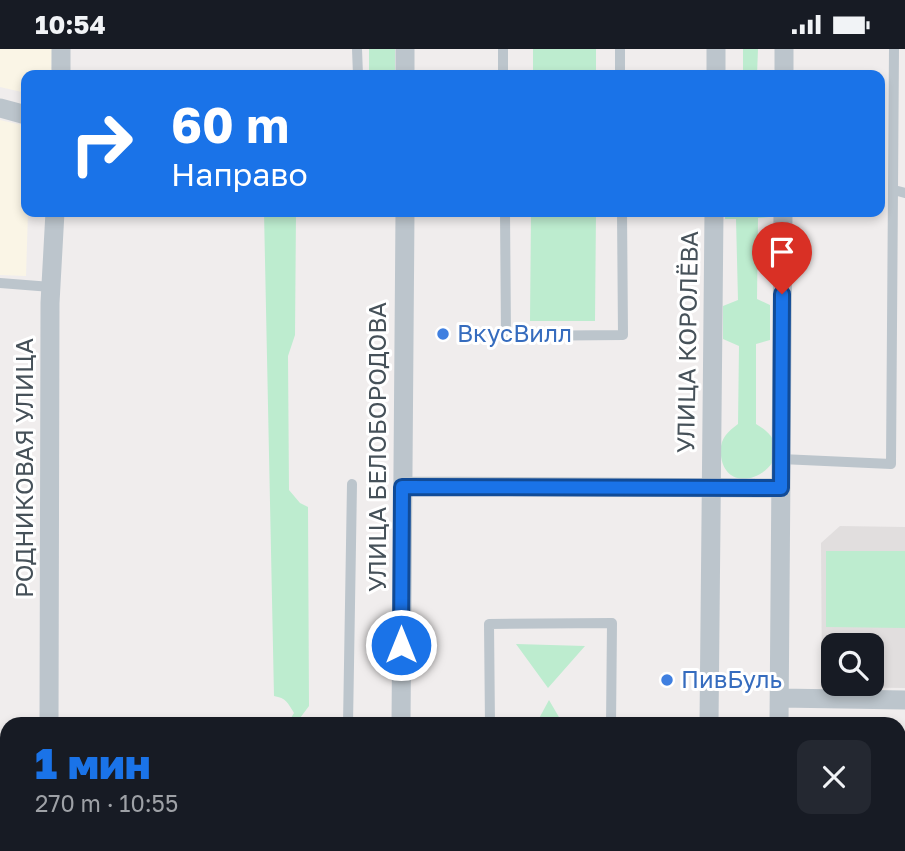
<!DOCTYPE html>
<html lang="ru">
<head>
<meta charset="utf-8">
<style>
	:root { --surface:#171b24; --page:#242831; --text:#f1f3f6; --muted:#9ea1a6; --accent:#1a73e8 }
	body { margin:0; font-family:"Golos Text",sans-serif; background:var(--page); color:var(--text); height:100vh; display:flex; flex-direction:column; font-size:26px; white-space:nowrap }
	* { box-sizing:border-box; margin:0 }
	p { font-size:23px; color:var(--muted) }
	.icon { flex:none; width:38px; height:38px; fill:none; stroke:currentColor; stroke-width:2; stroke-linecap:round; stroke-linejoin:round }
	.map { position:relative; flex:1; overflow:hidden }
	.panel { position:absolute; left:0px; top:668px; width:906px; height:135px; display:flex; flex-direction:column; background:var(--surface); border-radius:21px 21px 0 0; box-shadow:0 4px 10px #0003 }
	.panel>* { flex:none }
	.top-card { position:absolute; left:21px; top:21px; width:864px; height:147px; border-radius:14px; box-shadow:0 4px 10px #0003; background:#1a73e8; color:#fff; overflow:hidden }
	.controls { position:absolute; left:821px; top:584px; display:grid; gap:14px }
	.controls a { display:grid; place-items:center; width:63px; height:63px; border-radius:14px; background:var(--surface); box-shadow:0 4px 10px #0003; font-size:35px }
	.pin { position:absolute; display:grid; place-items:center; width:60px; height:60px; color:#fff; margin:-72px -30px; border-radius:50% 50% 50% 0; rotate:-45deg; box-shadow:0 0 7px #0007 }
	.pin .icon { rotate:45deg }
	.me { position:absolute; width:77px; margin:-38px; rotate:0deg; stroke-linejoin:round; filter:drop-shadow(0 0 5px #0008) }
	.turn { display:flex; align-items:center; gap:24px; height:147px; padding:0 35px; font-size:32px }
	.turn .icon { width:91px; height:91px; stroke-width:2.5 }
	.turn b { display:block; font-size:49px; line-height:60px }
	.round { display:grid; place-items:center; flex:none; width:74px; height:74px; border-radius:14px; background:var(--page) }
	.summary { display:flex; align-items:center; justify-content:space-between; height:119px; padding:0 35px }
	h1 { font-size:42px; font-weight:800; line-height:52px; color:var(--accent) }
	.status { display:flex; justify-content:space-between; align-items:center; height:49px; padding:0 35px; background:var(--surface); direction:ltr }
	.status svg { height:19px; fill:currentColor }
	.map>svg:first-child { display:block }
	.commercial { fill:#faf5e6 }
	.education { fill:#e1dede; fill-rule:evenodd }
	.green { fill:#bdeccf }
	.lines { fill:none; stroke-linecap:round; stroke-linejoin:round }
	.lane { stroke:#bcc5cc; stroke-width:10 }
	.street { stroke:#bcc5cc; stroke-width:19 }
	.route-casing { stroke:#114b97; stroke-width:18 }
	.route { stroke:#1a73e8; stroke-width:12 }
	.shop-dot { fill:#3f7fe0; stroke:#fff; stroke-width:2.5 }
	.labels { text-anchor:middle; stroke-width:6; stroke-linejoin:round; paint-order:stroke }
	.shop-label { font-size:24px; fill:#366cbe; stroke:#fff; text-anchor:start }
	.street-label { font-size:24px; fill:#465159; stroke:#fff }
</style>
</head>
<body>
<div class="status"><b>10:54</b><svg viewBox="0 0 49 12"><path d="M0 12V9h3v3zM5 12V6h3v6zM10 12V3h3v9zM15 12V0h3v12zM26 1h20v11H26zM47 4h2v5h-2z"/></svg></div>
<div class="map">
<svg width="905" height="802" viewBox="0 0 905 802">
	<rect width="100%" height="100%" fill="#f0eded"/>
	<path class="commercial" d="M0,0H52L51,26H26V44L0,38Z
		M0,71L26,77V163H28L26,227L0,226Z"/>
	<path class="education" d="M840,477L905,478V639L822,638L821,494ZM833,597H872V635H833Z"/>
	<path class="green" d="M369,0H395V26H369Z
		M533,0H596V26H533Z
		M743,0H758L757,26H743Z
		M264,163H296L295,286L288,307L289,441L300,454L308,458L309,657L300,669L295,671L291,669L294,664C288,654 286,649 274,647Z
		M531,163H596L595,272H530Z
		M725,163H769V168L758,169L757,250L770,256V291L756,295V375C814,408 728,460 721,407C719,391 726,384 738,375L739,297L723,290V257L738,251L736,170H725Z
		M826,502H905V579L826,578Z
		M516,595L585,597L548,639Z
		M549,651L563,675H536Z"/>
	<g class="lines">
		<path class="lane" d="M357,0L358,26
			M503,0V26
			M620,0V26
			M894,141L905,144
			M505,163L506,287L623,286L622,163
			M0,234L51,238
			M781,410L891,415L894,0
			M348,676L352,435
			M490,676L489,575L612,574L611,676
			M490,796V802
			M900,796L905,795
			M346,802V796
			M609,802V796
			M872,802L878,796"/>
		<path class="street" d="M61,26V0
			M405,26V0
			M716,26V0
			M784,26V0
			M0,59L26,66
			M403,437L781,439
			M780,649L905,651
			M49,676L50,254L55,163
			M401,676L405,163
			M709,676L714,163
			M779,676L783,163
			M900,698H905
			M0,723H7
			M53,796V802
			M400,802V796
			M707,802V796
			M779,802V796"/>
	</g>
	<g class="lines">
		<g class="route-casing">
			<path id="route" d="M401,596L402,438L781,439L782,245"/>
		</g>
		<use href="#route" class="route"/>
	</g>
	<g class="shop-dot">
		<circle cx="443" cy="285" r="7"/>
		<circle cx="667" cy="631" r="7"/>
	</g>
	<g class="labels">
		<g class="shop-label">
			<text x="457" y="293">ВкусВилл</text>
			<text x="681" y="639">ПивБуль</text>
		</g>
		<g class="street-label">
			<text transform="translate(688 293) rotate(-89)" y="8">УЛИЦА КОРОЛЁВА</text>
			<text transform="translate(378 398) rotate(-90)" y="8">УЛИЦА БЕЛОБОРОДОВА</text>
			<text transform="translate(25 419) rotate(-90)" y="8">РОДНИКОВАЯ УЛИЦА</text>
		</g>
	</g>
</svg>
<div class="controls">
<a><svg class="icon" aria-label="search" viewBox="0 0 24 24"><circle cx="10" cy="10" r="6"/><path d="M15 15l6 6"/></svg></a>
</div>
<div class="pin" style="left:782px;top:245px;background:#d93025"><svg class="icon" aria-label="arrive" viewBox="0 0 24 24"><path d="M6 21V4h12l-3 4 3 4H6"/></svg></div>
<svg class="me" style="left:401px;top:596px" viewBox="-20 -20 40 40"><circle r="17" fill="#1a73e8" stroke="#fff" stroke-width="3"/><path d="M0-11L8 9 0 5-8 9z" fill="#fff"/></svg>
<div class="top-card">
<div class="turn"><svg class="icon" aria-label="right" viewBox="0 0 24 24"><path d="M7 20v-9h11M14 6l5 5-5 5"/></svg><div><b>60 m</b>Направо</div></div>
</div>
<section class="panel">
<div class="summary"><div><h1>1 мин</h1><p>270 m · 10:55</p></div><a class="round"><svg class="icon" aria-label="close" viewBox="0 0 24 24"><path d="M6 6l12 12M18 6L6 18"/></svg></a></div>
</section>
</div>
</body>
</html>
